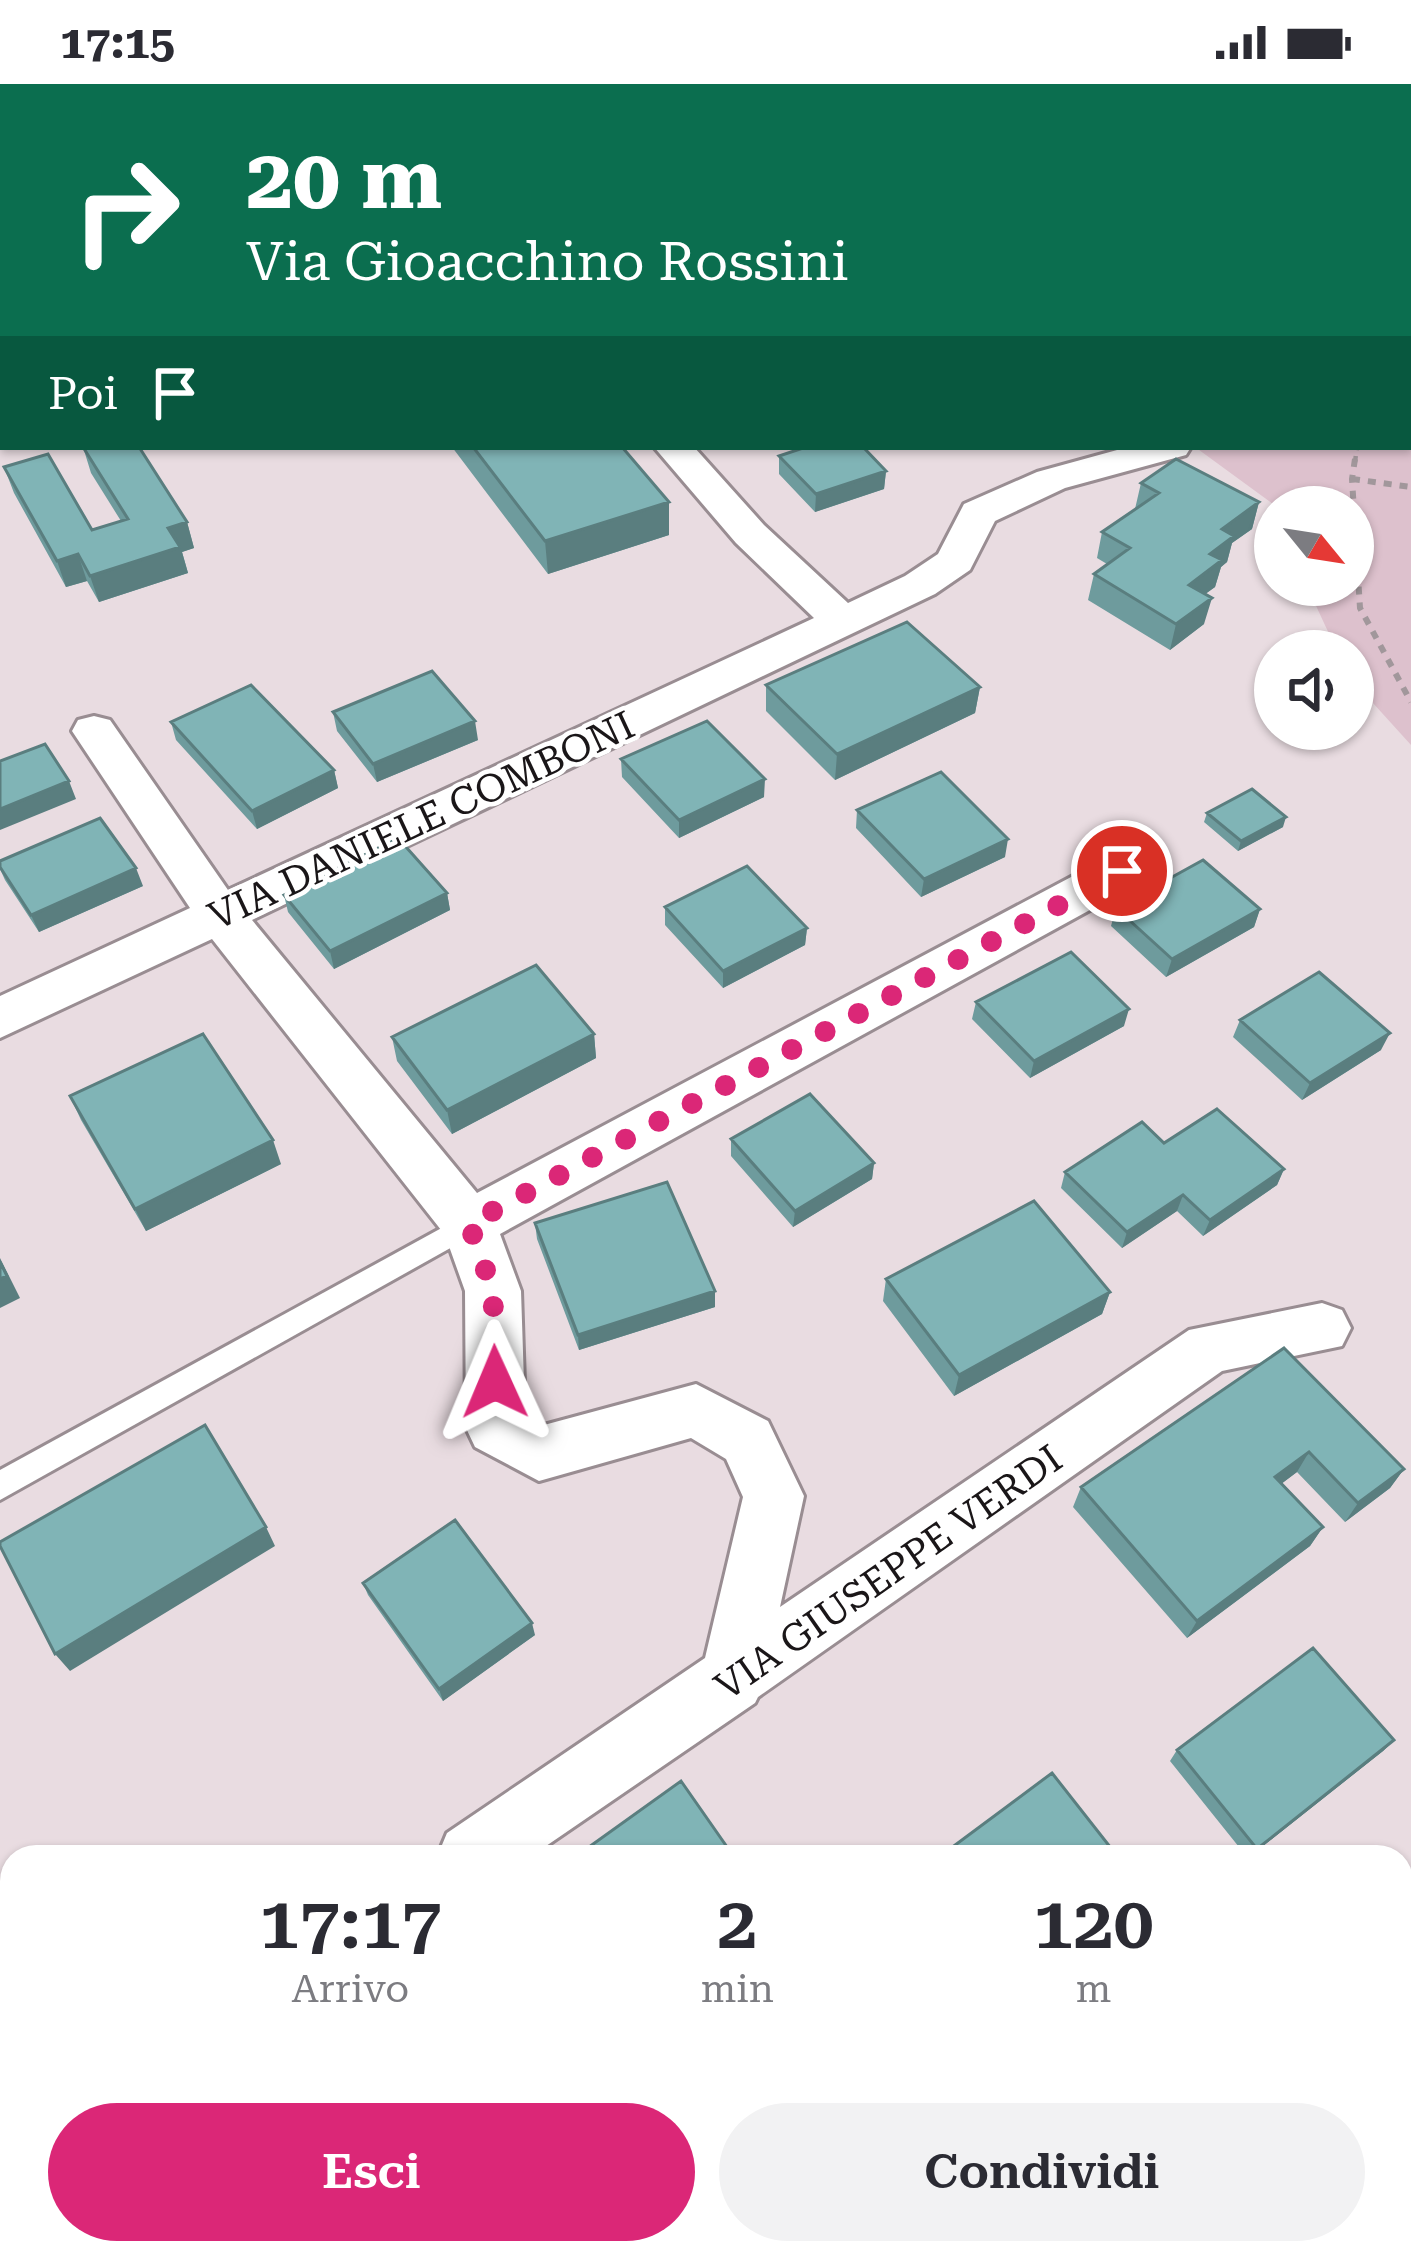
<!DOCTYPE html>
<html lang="it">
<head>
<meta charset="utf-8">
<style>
	:root { --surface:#fff; --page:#f2f2f3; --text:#2b2b33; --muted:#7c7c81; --accent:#db2777 }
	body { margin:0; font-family:"Roboto Serif",serif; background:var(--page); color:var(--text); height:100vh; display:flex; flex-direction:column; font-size:45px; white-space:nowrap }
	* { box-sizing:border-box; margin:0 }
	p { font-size:39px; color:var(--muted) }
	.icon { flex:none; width:66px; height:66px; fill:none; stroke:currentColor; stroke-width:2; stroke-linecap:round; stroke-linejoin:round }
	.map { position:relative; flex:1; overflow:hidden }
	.details { position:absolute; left:0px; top:1761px; width:1413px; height:420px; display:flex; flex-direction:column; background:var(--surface); border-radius:36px 36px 0 0; box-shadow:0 3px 9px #0004 }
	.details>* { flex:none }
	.guide { position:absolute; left:0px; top:0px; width:1413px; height:366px; box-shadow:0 3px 9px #0004; background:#0b6e4f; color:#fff; overflow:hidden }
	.needle { width:78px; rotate:120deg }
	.tools { position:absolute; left:1254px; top:402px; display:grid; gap:24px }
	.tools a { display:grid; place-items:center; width:120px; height:120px; border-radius:50%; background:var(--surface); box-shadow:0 3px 9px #0004; font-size:60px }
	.pin { position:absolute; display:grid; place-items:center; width:102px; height:102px; color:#fff; margin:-51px; border:6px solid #fff; border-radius:50%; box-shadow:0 3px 12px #0007 }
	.me { position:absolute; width:132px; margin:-66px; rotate:359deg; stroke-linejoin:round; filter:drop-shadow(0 0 9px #0008) }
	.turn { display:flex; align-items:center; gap:42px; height:252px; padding:0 48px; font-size:54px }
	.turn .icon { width:156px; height:156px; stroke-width:2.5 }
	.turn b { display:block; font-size:84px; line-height:102px }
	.then { display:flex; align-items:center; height:114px; padding:0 48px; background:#0003; gap:24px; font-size:45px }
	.eta { display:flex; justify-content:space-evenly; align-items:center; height:204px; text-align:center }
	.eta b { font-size:72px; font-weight:600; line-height:84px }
	.cta { display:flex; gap:24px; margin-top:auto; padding:24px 48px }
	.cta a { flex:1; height:138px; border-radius:72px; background:var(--accent); color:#fff; font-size:48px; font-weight:600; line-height:138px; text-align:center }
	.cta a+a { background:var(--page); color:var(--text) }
	.status { display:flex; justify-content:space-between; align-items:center; height:84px; padding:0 60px; background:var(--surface); direction:ltr }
	.status svg { height:33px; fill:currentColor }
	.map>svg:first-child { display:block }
	.green { fill:#ddc1cd }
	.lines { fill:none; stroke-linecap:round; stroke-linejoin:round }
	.service-casing { stroke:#998d92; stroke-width:6 }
	.minor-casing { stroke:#998d92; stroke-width:6 }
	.path-far1 { stroke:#a1979b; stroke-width:4.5; stroke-dasharray:6 6; stroke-linecap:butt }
	.path { stroke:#a1979b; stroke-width:6; stroke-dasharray:8 8; stroke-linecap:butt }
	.service { fill:#fff; fill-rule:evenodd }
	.minor { fill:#fff; fill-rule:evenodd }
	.wall { fill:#6e9b9d }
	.shaded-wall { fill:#5a7e7f }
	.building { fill:#80b4b6; stroke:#5a7e7f; stroke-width:3 }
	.route { stroke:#db2777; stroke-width:21; stroke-dasharray:0 37.8 }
	.labels { text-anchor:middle; stroke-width:9; stroke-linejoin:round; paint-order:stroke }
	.street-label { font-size:39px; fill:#1a1618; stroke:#fff }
</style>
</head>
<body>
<div class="status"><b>17:15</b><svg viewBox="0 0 49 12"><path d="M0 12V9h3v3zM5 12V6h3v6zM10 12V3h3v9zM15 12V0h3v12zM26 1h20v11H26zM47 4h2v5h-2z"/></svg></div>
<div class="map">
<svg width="1411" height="2181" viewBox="0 0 1411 2181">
	<rect width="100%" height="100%" fill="#e9dce1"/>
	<path class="green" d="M791,0H1411V661L1353,597V567H1337L1311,511L1310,501H1353V423H1277L1195,363H1410V3Z"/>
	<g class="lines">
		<g class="service-casing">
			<path id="service" d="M469,1129L479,1132L483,1140L479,1148L0,1416V1386Z"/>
		</g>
		<g class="minor-casing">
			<path id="minor" d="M654,363H694L764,441L848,519L905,492L938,470L964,420L1037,388L1128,363H1191L1186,371L1065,404L995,437L970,486L935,510L252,836L477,1109L1105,775L1122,770L1139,775L1146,787L1139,799L500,1150L521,1207L525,1330L544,1341L696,1300L768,1337L804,1412L780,1523L1189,1246L1322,1219L1342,1226L1351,1244L1342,1262L1222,1287L758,1613L755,1619L530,1773H437L447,1749L705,1574L743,1413L726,1375L691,1354L539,1397L475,1363L466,1344L465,1207L445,1151L212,855L0,954V912L190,824L72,647L78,636L94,632L110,636L228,806L814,534L736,459Z
				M1411,1872V1949L1401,1953V1877Z
				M37,2169H113L114,2181H38Z
				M1066,2169H1151L1146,2181H1061Z"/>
		</g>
		<path class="path-far1" d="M791,0L796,3
			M384,3L396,0
			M1209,3L1218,0
			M1355,378L1357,363"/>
		<path class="path" d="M1355,375L1352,395L1360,524L1411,618
			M1352,395L1411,403"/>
		<use href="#service" class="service"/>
		<use href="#minor" class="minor"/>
	</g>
	<path class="wall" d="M406,0H724L727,3H394Z
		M83,363L187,438L194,464L182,468L188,489L99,518L87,497L66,503L14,409L4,383L92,446L121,437L91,389Z
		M452,363H622L669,418V451L548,490Z
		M779,372L886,387L884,405L815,428L779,390Z
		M1141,399L1259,418L1252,445L1232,459L1227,478L1221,483L1215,503L1205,510L1204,540L1170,566L1088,516L1094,490L1107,480L1097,474L1102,448L1135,425Z
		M766,601L980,603L975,629L835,696L766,627Z
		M333,628L478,656L377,698L337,647Z
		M171,638L334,686L338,704L257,745L176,656Z
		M621,675L764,713L679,754L622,693Z
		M857,726L1005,773L921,813L856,744Z
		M1207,729L1283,743L1238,767L1204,738Z
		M0,777L143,802L39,848L5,796L0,785Z
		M447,809L450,826L334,885L288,828L284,811Z
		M665,823L807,844L805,861L723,904L665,841Z
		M1116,824L1260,825L1254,843L1166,893L1111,842Z
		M976,918L1124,942L1030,994L972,935Z
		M1240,936L1381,966L1302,1016L1233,953Z
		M594,950L596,974L452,1050L397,977L392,953Z
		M70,1012L281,1080L146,1147L81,1036Z
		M731,1055L874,1079L872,1095L793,1143L731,1072Z
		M1164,1059L1284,1085L1277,1101L1203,1152L1177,1127L1122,1164L1061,1104L1065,1088Z
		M535,1139L715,1207V1223L579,1266L537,1155Z
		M886,1195L1110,1208L1102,1230L954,1312L883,1217Z
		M1284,1264L1404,1385L1390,1404L1345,1438L1297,1388L1282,1399L1323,1443L1310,1462L1187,1554L1073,1423L1081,1403Z
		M363,1499L535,1551L443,1617L368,1511Z
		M1394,1656L1383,1667L1249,1773H1247L1170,1677L1177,1666Z
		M1411,2163V2181H1392Z"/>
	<path class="shaded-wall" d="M562,0H587L588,3H562Z
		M3,312V347L0,348V313Z
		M886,387L884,405L815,428L816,410Z
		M669,418V451L548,490L545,457Z
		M1259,418L1252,445L1232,459L1227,478L1221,483L1215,503L1182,527L1189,501L1210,470L1222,445Z
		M187,438L194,464L182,468L188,489L99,518L90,492L168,444Z
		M78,470L87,497L66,503L57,477Z
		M1212,514L1204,540L1170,566L1176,540Z
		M980,603L975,629L835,696L837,670Z
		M475,637L478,656L377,698L373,680Z
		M334,686L338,704L257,745L252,727Z
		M765,695L764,713L679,754V736Z
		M69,697L76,715L0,746V725Z
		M1286,733L1283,743L1238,767L1241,757Z
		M1008,755L1005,773L921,813L924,795Z
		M136,784L143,802L39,848L31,831Z
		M447,809L450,826L334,885L330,867Z
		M1260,825L1254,843L1166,893L1172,875Z
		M807,844L805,861L723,904V887Z
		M1129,925L1124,942L1030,994L1034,977Z
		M1390,949L1381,966L1302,1016L1310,999Z
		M594,950L596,974L452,1050L447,1026Z
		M273,1056L281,1080L146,1147L135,1125Z
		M874,1079L872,1095L793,1143L795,1127Z
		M1284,1085L1277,1101L1203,1152L1210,1136Z
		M1183,1111L1177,1127L1122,1164L1127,1148Z
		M0,1174L20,1214L0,1224Z
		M715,1207V1223L579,1266L578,1251Z
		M1110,1208L1102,1230L954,1312L959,1291Z
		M1309,1368L1297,1388L1264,1413L1275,1393Z
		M1404,1385L1390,1404L1345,1438L1358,1419Z
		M266,1443L275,1462L70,1587L55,1570Z
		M1323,1443L1310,1462L1187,1554L1197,1537Z
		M532,1539L535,1551L443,1617L439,1605Z
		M1394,1656L1383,1667L1249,1773L1257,1765Z
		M253,2169H260L265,2181H258Z
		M376,2169H391L374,2181H359Z"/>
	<path class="building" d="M406,0H458L461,3H394Z
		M466,0H559L547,3H470Z
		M618,0H724L727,3H621Z
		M3,241V312L0,313V242Z
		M83,363H139L187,438L168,444L180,463L90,492L78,470L57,477L4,383L48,370L92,446L128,435Z
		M473,363H622L669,418L545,457Z
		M806,363H863L886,387L816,410L779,372Z
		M1176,375L1259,418L1222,445L1234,452L1210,470L1222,476L1189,501L1212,514L1176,540L1094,490L1130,464L1102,448L1159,409L1141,399Z
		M907,538L980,603L837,670L766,601Z
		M432,587L475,637L373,680L333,628Z
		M251,601L334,686L252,727L171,638Z
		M707,637L765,695L679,736L621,675Z
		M45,660L69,697L0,725V677Z
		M941,688L1008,755L924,795L857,726Z
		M1252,705L1286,733L1241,757L1207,729Z
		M100,734L136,784L31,831L0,783V777Z
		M398,754L447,809L330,867L284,811Z
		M1203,776L1260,825L1172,875L1116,824Z
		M747,782L807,844L723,887L665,823Z
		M1071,868L1129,925L1034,977L976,918Z
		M536,881L594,950L447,1026L392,953Z
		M1319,888L1390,949L1310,999L1240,936Z
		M203,950L273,1056L135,1125L70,1012Z
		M810,1010L874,1079L795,1127L731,1055Z
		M1217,1025L1284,1085L1210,1136L1183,1111L1127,1148L1065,1088L1142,1038L1164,1059Z
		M667,1098L715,1207L578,1251L535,1139Z
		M1034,1117L1110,1208L959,1291L886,1195Z
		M0,1178L7,1192L0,1195Z
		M1284,1264L1404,1385L1358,1419L1309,1368L1275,1393L1323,1443L1197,1537L1081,1403Z
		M205,1341L266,1443L55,1570L0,1462V1458Z
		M455,1436L532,1539L439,1605L363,1499Z
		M1313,1564L1394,1656L1257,1765L1177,1666Z
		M1052,1689L1118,1773H939Z
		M681,1697L734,1773H575Z
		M165,2169H253L258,2181H169Z
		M283,2169H376L359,2181H288Z
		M713,2169H911L897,2181H720Z"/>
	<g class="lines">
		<path class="route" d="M495,1298L493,1207L469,1140L1122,787"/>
	</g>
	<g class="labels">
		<g class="street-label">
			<text transform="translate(421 736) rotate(-25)" y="14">VIA DANIELE COMBONI</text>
			<text transform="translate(888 1488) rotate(-35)" y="14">VIA GIUSEPPE VERDI</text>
		</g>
	</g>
</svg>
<div class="tools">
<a><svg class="needle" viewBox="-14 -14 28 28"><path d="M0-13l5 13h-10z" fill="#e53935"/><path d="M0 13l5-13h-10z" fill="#7c7c81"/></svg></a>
<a><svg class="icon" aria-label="sound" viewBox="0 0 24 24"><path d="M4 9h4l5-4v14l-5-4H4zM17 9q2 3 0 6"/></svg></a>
</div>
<div class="pin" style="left:1122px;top:787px;background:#d93025"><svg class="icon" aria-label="arrive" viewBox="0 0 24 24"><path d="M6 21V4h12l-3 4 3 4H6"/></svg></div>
<svg class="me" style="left:495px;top:1298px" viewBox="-20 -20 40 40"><path d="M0-17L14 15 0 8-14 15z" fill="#db2777" stroke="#fff" stroke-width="4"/></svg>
<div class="guide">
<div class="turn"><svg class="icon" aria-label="right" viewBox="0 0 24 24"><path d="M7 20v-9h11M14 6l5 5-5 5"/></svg><div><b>20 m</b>Via Gioacchino Rossini</div></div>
<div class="then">Poi<svg class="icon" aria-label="arrive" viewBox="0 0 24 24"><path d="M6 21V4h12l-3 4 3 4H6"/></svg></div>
</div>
<section class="details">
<div class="eta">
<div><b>17:17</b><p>Arrivo</p></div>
<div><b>2</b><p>min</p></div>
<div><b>120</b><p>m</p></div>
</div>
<div class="cta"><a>Esci</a><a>Condividi</a></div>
</section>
</div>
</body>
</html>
